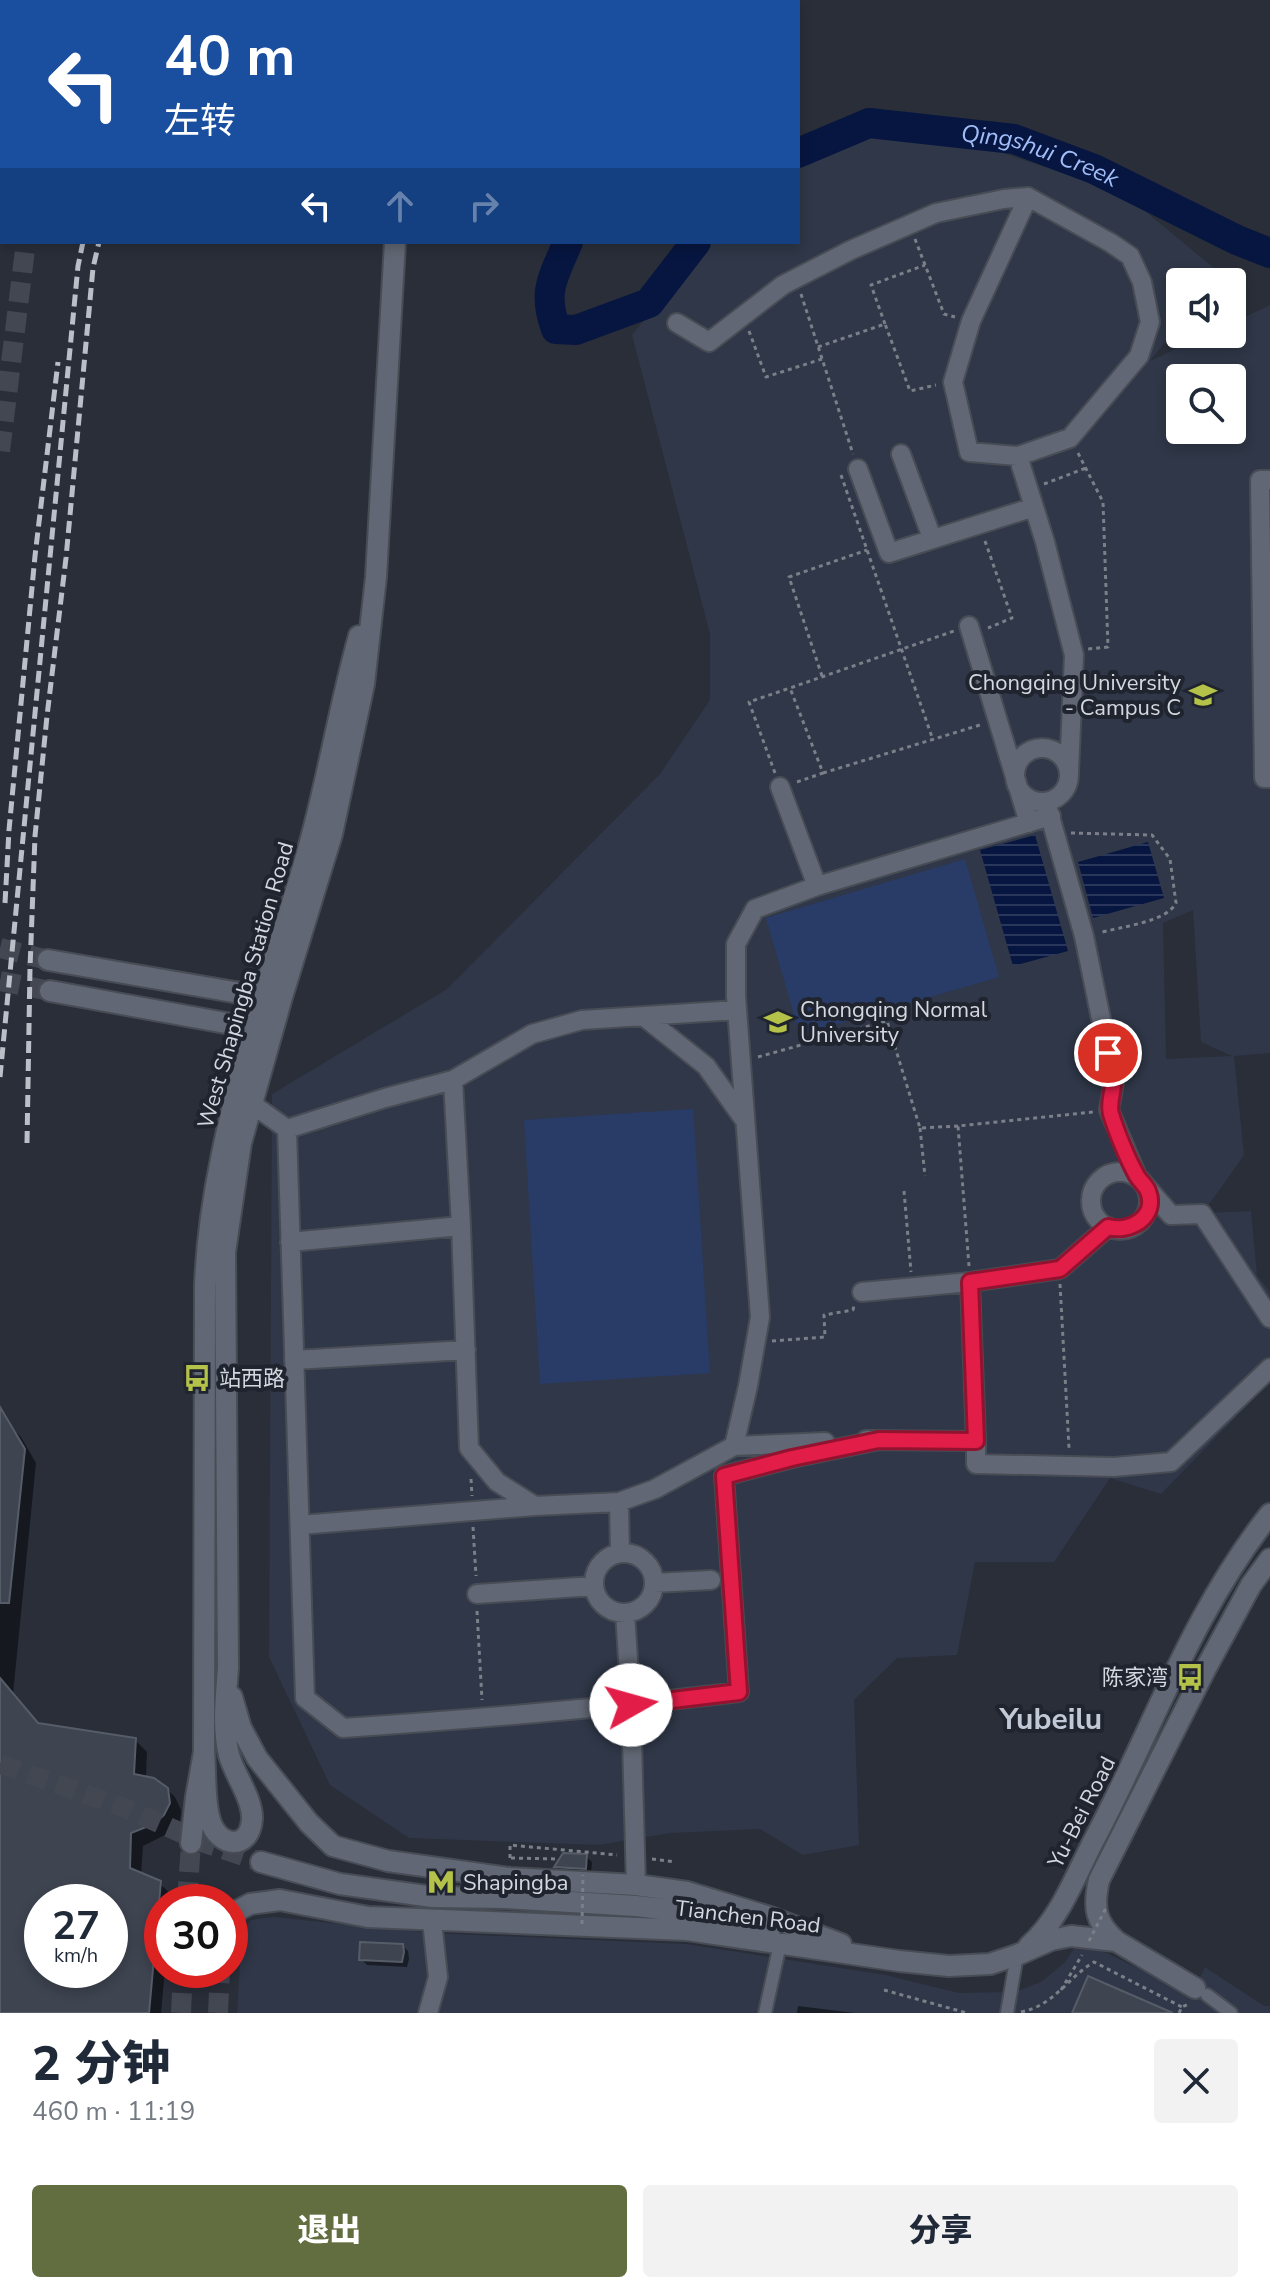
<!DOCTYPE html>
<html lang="zh">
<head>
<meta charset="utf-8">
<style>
	:root { --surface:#fff; --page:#f2f2f3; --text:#1f2937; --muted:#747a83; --accent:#626e3f }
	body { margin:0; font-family:"Nunito Sans","Noto Sans SC",sans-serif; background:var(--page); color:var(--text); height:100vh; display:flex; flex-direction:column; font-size:30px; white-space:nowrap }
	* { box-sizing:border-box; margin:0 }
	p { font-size:26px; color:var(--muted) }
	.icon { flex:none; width:44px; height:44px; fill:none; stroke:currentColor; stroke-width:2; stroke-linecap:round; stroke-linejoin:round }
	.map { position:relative; height:2013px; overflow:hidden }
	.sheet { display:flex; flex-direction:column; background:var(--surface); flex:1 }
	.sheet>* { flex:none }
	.banner { position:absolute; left:0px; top:0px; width:800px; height:244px; box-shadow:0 4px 12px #0003; background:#1a4fa0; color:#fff; overflow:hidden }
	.tools { position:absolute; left:1166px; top:268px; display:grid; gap:16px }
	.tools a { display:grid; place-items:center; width:80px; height:80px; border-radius:8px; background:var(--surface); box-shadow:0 4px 12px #0003; font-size:40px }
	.speed { position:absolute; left:24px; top:1884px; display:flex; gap:16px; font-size:40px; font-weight:700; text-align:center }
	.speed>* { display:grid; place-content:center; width:104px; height:104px; border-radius:50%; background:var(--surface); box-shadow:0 4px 12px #0003; line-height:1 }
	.speed small { font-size:20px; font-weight:400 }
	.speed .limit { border:12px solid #d22; background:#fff; color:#111 }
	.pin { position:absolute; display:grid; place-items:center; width:68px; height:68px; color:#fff; margin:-34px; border:4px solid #fff; border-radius:50%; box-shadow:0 2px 8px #0007 }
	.me { position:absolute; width:88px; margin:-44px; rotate:83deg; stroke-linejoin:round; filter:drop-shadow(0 0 6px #0008) }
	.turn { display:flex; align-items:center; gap:28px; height:168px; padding:0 32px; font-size:36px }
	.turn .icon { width:104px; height:104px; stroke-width:2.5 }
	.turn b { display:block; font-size:56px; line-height:68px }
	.lanes { display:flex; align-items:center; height:76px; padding:0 32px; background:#0003; justify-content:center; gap:40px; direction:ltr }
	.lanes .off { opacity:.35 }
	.round { display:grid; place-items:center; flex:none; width:84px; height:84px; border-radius:8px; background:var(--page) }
	.summary { display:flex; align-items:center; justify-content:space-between; height:136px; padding:0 32px }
	h1 { font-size:48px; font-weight:800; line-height:60px }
	.cta { display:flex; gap:16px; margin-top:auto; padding:16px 32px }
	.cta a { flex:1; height:92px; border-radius:8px; background:var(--accent); color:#fff; font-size:32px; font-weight:800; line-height:92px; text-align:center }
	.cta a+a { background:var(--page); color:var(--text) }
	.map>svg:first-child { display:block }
	.built { fill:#2f3748; fill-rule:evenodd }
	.grass { fill:#293c68 }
	.water { fill:url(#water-rules) }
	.shadow { fill:#0007; fill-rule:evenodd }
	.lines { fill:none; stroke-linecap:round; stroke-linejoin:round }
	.river { stroke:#071640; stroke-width:30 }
	.building { fill:#3e4450; stroke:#565c68; stroke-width:2; fill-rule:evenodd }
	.tertiary-tunnel { stroke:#424752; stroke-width:20; stroke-dasharray:20 10; stroke-linecap:butt }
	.secondary-tunnel { stroke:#424752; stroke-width:20; stroke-dasharray:20 10; stroke-linecap:butt }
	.pedestrian-casing { stroke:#484c55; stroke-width:16 }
	.minor-casing { stroke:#484c55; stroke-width:22 }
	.tertiary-casing { stroke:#484c55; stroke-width:24 }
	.secondary-casing { stroke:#484c55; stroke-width:24 }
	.path { stroke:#7a7f88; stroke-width:3; stroke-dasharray:4 4; stroke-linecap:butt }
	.pedestrian { stroke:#616774; stroke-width:12 }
	.minor { stroke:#616774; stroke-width:18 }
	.tertiary { stroke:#616774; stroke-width:20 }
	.secondary { stroke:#616774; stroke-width:20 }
	.rail { stroke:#bbbfc7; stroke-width:5; stroke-dasharray:12 6; stroke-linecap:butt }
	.path-bridge { stroke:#7a7f88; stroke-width:3; stroke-dasharray:4 4; stroke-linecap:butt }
	.route-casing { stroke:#92132f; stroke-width:20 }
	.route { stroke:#e11d48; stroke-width:14 }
	.labels { text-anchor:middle; stroke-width:8; stroke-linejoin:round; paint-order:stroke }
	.poi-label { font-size:22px; fill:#d3d7de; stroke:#1f242f; text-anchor:start }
	.street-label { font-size:22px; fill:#d3d7de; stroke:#1f242f }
	.water-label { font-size:24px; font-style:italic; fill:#a1bdf9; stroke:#1f242f }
	.district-label { font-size:30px; font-weight:bold; fill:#c1c8d6; stroke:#1f242f }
</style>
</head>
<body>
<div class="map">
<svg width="1270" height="2013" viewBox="0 0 1270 2013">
	<defs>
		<pattern id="water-rules" width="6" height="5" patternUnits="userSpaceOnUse" patternTransform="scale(2)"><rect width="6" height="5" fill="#071640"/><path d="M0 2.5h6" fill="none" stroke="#2a375b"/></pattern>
	</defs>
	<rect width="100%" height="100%" fill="#292e39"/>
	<path class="built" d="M872,134L984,147L1122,192L1220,273L1213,282H1180V323L1150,361L1208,334H1232V323L1270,305V1053L1234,1056L1244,1155L1203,1213L1251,1211L1257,1275L1270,1292V1382L1161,1494L1110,1478L1054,1562H975L957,1655L897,1658L854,1700L859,1845L803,1855L760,1829L670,1833L599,1845L409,1838L330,1785L269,1657L272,1094L447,989L660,774L710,700V634L632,335L706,242H798V165ZM1180,378H1232V430H1180ZM1193,910L1201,1042L1232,1056L1166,1059L1163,923Z
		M273,1917L431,1933L686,1944L886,1975L959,1993L1015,1992L1041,1982L1065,1962L1077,1944L1107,1953L1192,1995L1205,1967L1264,2006H1270V2013H237L242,1931L251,1920Z"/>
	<path class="grass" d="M965,859L999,977L800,1035L766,918Z
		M693,1109L710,1373L540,1384L524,1120Z"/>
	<path class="water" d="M1035,835L1068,951L1013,966L980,850Z
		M1148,842L1164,898L1093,918L1078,862Z"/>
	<path class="shadow" d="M0,1424H8L21,1437L36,1463L13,1694L39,1726L135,1740L147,1752L146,1778L162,1784L175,1797L181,1810L180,1821L171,1832L143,1846L141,1875L159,1883L172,1895L171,1902H162V1970H165L161,2013H0ZM42,1902H110V1970H42Z
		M564,1855L586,1856L592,1862L591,1874L561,1872L556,1867Z
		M402,1945L408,1951L409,1959L407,1967L367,1965L361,1959Z
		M798,2006L855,2013H797Z"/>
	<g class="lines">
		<g class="river">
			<path d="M606,0L608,2"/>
			<path id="s1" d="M798,153L869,123L1014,139L1094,169L1237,240L1270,253"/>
			<path d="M568,242C553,278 542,291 556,329L576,330L649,303L696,242"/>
		</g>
	</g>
	<path class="building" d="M0,1407L25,1449L9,1603H0Z
		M0,1678L38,1723L136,1738L134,1774L154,1778L168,1788L170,1803L164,1815L154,1824L131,1833L130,1868L161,1881L149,2013H0ZM42,1902H110V1970H42Z
		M563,1853L587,1854L586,1869L554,1867Z
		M360,1942L403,1944L404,1952L402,1962L359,1960Z
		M1088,1976L1173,2013H1072Z"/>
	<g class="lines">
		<path class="tertiary-tunnel" d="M0,948L48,960
			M0,981L50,991"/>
		<path class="secondary-tunnel" d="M0,243L2,227
			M0,451L26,242
			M0,1764L125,1808L202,1842L261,1862
			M187,1902L191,1843
			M181,2013L183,1970
			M218,2013L220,1970"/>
		<g class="pedestrian-casing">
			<path id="pedestrian" d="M1207,1995L1231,2013
				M765,2013L780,1944
				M1007,2013L1017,1955"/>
		</g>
		<g class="minor-casing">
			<path id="minor" d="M677,323L709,342L783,285L851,250L936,213L1004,199L1028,197L1111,243L1130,256L1142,282L1150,322L1139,356L1070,438L1018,456L1045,542L1074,655L1069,773
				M901,454L932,538
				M1018,456L969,452L953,382L971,321L1028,197
				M858,469L889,553L1034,507
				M1270,480H1260L1264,778H1270
				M969,626L1029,823
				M1015 775a27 27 0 1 1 54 0a27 27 0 1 1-54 0Z
				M780,787L817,886
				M1046,802L1084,936L1114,1082L1109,1110L1137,1176L1171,1215L1202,1214L1270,1318
				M643,1016L706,1066L743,1118
				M453,1080L385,1098L287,1129L305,1698L343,1728C475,1719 607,1708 739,1692L724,1476L792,1458L879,1440
				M252,1104L287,1129
				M1091 1201a29 29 0 1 1 58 0a29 29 0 1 1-58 0Z
				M290,1242L461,1226
				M862,1292L970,1282L1060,1269L1108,1227
				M294,1360L466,1350
				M866,1440L976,1441L970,1282
				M976,1441V1464L1114,1467L1171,1462L1270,1368
				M734,1446L825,1442
				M619,1502L535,1506L497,1482L469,1448L461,1226L453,1080L532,1034L582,1020L736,1010
				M300,1525L535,1506
				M620,1553L619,1502L655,1489L734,1446L748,1386L760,1317L736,996V944L755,909L817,886L1051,816
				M594 1583a30 30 0 1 1 60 0a30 30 0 1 1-60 0Z
				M654,1583L711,1580
				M477,1594L594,1586
				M625,1613L631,1705L636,1885
				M428,2013L438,1977L432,1921"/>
		</g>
		<g class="tertiary-casing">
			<path id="tertiary" d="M48,960L263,997
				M50,991L253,1028"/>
		</g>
		<g class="secondary-casing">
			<path id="secondary" d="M17,0V2
				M408,0L409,2
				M57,2L58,0
				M428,2V0
				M232,1697L241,1728L257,1758L309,1823L333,1846L388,1861L510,1878L636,1885L687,1892L770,1917L841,1944
				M204,1752C206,1773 204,1801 210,1820C218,1848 250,1851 252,1819C253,1799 234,1774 229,1755C222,1726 226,1697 228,1668L225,1252L241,1143L282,997L332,834L364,684L376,577L395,242
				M191,1843L196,1797L204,1752L205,1286C208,1199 230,1113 253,1029C271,963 296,898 313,831C330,766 341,700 359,636
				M261,1862L340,1884L433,1897L506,1898L636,1906L688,1912L770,1930
				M230,1924L235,1912L250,1904L280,1900L368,1917L687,1930L899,1961L949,1966L990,1964L1017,1955L1051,1940L1071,1936L1116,1941
				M1029,1946C1059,1920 1075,1877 1093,1842C1151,1733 1192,1612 1270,1514
				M1195,1988L1116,1941C1095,1922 1093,1907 1099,1880L1206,1668L1251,1585L1270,1559"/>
		</g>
		<path class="path" d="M915,239L944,314L955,317
			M801,294L853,454
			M1166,323H1180
			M885,324L871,285L925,265
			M749,331L766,377L822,359
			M818,347L885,324L910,391L936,385
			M1078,453L1103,502L1108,647L1088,649
			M841,475L933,740
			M1044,484L1086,468
			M985,541L1012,618L988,628
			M822,676L789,577L867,550
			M775,773L749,702L790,688
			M823,773L980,725
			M797,782L823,773L790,688L954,631
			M1071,833L1152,835L1170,859L1176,903C1167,922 1119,927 1099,933
			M758,1057L887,1021L920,1128L958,1126
			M920,1128L925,1176
			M904,1191L911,1272
			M969,1266L958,1126L1093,1112
			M1060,1284L1069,1448
			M772,1341L825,1337L824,1315L853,1310L854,1306
			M471,1479L472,1496
			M473,1527L476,1576
			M477,1611L482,1700
			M510,1858V1845L617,1855
			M511,1858L559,1859
			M652,1859L675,1862
			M884,1990L967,2013
			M1061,1990L1082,1955
			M1021,2012C1055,2005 1067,1978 1094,1962L1182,2007
			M1179,2013L1182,2007L1189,2004"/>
		<use href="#pedestrian" class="pedestrian"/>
		<use href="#minor" class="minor"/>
		<use href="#tertiary" class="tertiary"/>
		<use href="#secondary" class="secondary"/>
		<path class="rail" d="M134,2V0
			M5,903L9,830L35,556L58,362
			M0,1077L78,266L83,242
			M27,1143L30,968L35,836L47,716L66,558L93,268L99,242"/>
		<path class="path-bridge" d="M582,1924L583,1875
			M1089,1941L1107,1906"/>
	</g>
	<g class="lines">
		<g class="route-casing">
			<path id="route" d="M631,1705L739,1692L724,1476L792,1458L879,1440L976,1441L970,1282L1060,1269L1108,1227C1130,1233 1158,1217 1148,1191C1146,1186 1140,1181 1137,1176C1128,1160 1116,1131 1111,1114C1108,1104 1113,1093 1113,1083C1114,1074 1110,1063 1108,1053"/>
		</g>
		<use href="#route" class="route"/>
	</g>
	<defs>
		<g id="university-bare" transform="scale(2.16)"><path d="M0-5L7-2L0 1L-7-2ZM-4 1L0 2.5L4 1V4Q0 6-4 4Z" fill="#b5c249" stroke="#1f242f" stroke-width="2.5" paint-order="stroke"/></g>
		<g id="bus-bare" transform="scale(2.16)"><path d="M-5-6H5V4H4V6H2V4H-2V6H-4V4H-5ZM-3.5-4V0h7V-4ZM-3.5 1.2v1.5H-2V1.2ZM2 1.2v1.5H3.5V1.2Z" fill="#b5c249" stroke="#1f242f" stroke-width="2.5" paint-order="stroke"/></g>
		<g id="metro-bare" transform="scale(2.16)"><path d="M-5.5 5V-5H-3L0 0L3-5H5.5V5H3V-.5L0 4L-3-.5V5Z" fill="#b5c249" stroke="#1f242f" stroke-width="2.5" paint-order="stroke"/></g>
	</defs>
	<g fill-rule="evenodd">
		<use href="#university-bare" x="1203" y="695"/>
		<use href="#university-bare" x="778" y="1022"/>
		<use href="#bus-bare" x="197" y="1378"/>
		<use href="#bus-bare" x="1190" y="1677"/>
		<use href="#metro-bare" x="441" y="1882"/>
	</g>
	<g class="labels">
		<g class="poi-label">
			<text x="1181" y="690" text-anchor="end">Chongqing University<tspan x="1181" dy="25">- Campus C</tspan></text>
			<text x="800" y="1017">Chongqing Normal<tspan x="800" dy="25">University</tspan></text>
			<text x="219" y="1386">站西路</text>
			<text x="1168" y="1685" text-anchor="end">陈家湾</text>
			<text x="463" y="1890">Shapingba</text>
		</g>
		<g class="street-label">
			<text transform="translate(245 985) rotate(-74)" y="8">West Shapingba Station Road</text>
			<text transform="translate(1081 1812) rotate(-63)" y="8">Yu-Bei Road</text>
			<text transform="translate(748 1916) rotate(7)" y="8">Tianchen Road</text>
		</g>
		<g class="water-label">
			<text dy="8" stroke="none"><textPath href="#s1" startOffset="252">Qingshui Creek</textPath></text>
		</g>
		<g class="district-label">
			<text x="1051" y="1729">Yubeilu</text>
		</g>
	</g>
</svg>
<div class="tools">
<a><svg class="icon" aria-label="sound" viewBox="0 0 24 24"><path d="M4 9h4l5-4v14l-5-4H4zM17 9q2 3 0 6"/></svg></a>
<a><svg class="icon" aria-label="search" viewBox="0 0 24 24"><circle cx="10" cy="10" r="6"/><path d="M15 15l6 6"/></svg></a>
</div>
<div class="speed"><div>27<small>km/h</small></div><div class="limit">30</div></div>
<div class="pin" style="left:1108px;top:1053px;background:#d93025"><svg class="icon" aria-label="arrive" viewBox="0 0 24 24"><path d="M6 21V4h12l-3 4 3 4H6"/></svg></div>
<svg class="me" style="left:631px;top:1705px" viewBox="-20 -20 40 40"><circle r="19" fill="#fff"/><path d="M0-13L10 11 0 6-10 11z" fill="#e11d48"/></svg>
<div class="banner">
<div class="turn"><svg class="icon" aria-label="left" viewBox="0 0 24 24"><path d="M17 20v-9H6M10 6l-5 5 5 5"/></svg><div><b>40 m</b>左转</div></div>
<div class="lanes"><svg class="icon" aria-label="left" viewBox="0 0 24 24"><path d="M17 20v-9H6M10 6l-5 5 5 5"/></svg><svg class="icon off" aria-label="ahead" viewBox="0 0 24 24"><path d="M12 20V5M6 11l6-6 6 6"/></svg><svg class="icon off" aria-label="right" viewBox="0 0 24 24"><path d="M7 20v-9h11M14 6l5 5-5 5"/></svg></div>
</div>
</div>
<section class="sheet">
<div class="summary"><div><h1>2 分钟</h1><p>460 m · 11:19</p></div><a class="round"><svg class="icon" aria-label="close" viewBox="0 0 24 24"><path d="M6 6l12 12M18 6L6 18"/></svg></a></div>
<div class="cta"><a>退出</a><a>分享</a></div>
</section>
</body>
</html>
